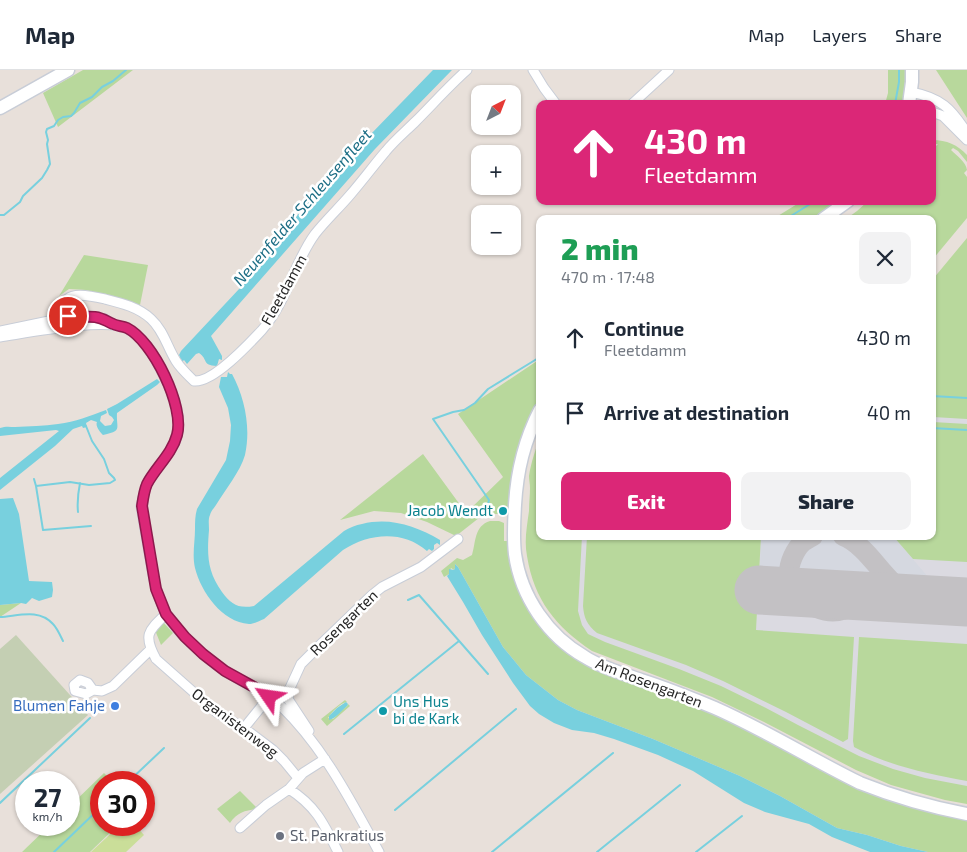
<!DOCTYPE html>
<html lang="en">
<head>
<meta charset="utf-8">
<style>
	:root { --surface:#fff; --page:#f2f2f3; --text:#1f2937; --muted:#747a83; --line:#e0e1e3; --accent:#db2777 }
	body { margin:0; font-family:"Exo 2",sans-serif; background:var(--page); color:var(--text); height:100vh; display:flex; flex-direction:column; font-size:19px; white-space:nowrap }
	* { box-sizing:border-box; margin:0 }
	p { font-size:16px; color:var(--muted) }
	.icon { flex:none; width:28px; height:28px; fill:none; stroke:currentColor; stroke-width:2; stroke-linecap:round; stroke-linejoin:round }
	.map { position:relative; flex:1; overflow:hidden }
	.panel { position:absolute; left:536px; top:145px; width:400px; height:325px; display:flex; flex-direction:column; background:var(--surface); border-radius:10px; box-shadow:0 1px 4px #0004 }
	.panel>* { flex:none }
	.guide { position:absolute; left:536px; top:30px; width:400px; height:105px; border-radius:10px; box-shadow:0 1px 4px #0004; background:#db2777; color:#fff; overflow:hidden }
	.needle { width:32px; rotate:42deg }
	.buttons { position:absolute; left:471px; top:15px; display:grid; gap:10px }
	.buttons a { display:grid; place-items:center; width:50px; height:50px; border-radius:10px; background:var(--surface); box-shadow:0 1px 4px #0004; font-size:25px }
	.speed { position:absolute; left:15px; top:701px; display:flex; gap:10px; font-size:25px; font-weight:700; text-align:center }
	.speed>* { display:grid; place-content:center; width:65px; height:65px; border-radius:50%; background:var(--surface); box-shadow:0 1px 4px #0004; line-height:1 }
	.speed small { font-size:12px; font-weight:400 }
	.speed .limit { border:8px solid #d22; background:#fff; color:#111 }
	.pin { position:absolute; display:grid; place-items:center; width:42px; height:42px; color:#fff; margin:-21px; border:2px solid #fff; border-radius:50%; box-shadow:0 1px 5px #0007 }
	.me { position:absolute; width:55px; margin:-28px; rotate:302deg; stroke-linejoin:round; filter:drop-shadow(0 0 4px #0008) }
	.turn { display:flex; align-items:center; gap:18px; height:105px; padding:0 25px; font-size:22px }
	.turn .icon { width:65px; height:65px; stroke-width:2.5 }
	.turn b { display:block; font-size:35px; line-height:42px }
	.round { display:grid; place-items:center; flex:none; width:52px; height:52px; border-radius:10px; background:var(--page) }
	.headline { display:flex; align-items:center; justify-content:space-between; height:85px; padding:0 25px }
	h1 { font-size:30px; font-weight:800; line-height:38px; color:#1e9e55 }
	.cta { display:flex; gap:10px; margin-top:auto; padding:10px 25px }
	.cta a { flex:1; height:58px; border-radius:10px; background:var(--accent); color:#fff; font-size:20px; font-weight:800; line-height:58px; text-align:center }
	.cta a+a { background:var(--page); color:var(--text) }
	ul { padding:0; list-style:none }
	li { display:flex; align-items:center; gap:15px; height:75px; padding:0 25px }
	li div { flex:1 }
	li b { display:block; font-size:19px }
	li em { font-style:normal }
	header { display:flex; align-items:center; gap:30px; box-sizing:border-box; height:70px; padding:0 25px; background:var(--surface); border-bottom:1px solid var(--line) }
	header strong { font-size:24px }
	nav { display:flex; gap:28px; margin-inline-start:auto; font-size:18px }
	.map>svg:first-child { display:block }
	.industrial { fill:#dbdae1 }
	.airport { fill:#d5d8e0 }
	.green { fill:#b8d89c }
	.cemetery { fill:#c4cfb3 }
	.pitch { fill:#cade99 }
	.water { fill:#78d0de }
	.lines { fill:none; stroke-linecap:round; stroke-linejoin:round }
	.stream { stroke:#78d0de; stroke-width:2 }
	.taxiway { stroke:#c3c1c4; stroke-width:20 }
	.runway { stroke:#c3c1c4; stroke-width:49 }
	.street-casing { stroke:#c8cdd7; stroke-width:11 }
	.secondary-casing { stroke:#c8cdd7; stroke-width:15 }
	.street { stroke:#fff; stroke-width:9 }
	.secondary { stroke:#fff; stroke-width:12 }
	.route-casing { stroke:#8e194d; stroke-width:12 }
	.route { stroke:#db2777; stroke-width:9 }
	.culture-dot { fill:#0f9aa8; stroke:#fff; stroke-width:2 }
	.shop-dot { fill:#3f7fe0; stroke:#fff; stroke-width:2 }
	.worship-dot { fill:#6b7280; stroke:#fff; stroke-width:2 }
	.labels { text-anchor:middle; stroke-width:5; stroke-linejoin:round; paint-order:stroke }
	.street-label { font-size:15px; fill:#272727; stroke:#fff }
	.culture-label { font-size:15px; fill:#0d838f; stroke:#fff; text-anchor:end }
	.shop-label { font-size:15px; fill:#366cbe; stroke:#fff; text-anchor:end }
	.worship-label { font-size:15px; fill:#5b616d; stroke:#fff; text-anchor:start }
	.water-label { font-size:16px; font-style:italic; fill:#1d6e85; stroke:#fff }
</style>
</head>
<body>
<header>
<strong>Map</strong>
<nav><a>Map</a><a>Layers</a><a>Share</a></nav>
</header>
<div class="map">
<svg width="967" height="782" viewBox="0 0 967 782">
	<rect width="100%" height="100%" fill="#e8e0da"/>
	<path class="industrial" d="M933,342L967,344V720L902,706L577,562L578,466H932Z"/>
	<path class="airport" d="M761,466H893L929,508L760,496Z"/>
	<path class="green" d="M83,0H133L58,57L43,23Z
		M888,0H906L903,34H885L888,23Z
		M936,0H967V48Z
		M933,70C946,70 958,75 967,85V92L958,81L953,78L951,80C957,86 966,92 967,100L964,103L967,107V148L933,189L932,149H846L857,141L868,131H932L933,77H935L938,74H933Z
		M802,131H841L812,149H773Z
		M967,168V349L933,347V209Z
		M84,185L148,195L140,235L86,220L69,219L59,226Z
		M540,289V332L523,363L515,387L512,401L507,444H484L456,466L427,452L401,443L374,441L340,450L423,384L466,443L503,407L458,344Z
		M933,352L967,354V492L913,489L893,466H932Z
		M540,366V466H582L578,541L582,555L588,564L605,572L679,599L721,616L766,638L798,655L859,686L893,699L925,708L967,716V734L945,730L916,722L891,715L856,700L764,652L712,627L592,581C556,557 534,530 527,486C524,471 527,456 529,441C529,433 530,425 530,418C530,414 529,410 529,406C531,392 536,379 540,366Z
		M490,451H499L504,453V471H508L552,569L740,656L772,672L967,748V782H928L901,776L867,765L837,758L780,726L740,706L653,669L577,640L558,630L526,605L503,577L458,497L455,494V498L454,500L451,498L449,504L444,507L441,501L457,488L463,490L472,485C476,472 474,456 490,451Z
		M587,466H761L756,560L854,567L848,669L843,672L786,642L723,611L686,595L597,563C587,555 584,548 583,536Z
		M21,533L0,547V535Z
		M163,552L173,563L161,575L155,560Z
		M859,567L967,574V711C929,704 889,696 854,677L853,671Z
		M345,630L347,632C340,633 332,642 328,648L333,649L341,641L347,636L348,634L350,636L327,656L321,649Z
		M104,703L113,712H101V755H118L90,782H22L50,755H69V737Z
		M240,721L258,739C246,740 237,742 230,753L217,739Z"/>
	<path class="cemetery" d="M16,565L88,645L0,724V579Z"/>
	<path class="pitch" d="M120,755H135L144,765L126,782H91Z"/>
	<path class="water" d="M433,0H452L375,79L211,266L222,286V290L219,289L217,296C201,295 209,290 199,283L196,284L187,294L184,290L182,292L179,289L180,287L179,285L181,281L254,203L281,165L306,135L369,66Z
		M228,302L230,304H232C245,328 251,358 245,385C240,402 225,420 216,435C214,438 211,441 210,445C208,449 209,455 209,460C207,484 207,501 222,522C231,534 238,539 254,536L344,461C349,458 356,455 362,454C390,447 416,456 440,470V475L437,473L434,475V479L432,481L429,479L427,481C403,460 369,463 343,480L264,549C259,551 254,554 249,554C222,552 201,522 195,498C192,485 195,472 195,459C195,452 195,446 197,439L226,390L230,371L231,355L228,338L219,317L221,307H227Z
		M157,309L160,312L157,315L117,343C116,359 123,361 103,365C100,362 95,356 97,352L91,350L86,353L87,357L83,358L82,356L73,359L55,376L0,420V408L59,361L56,360L0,366V358C6,356 10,357 15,357C29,356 44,356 58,354C76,352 89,346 106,340L107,343L101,346L100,351L105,356L111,355L114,350L112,347L109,345L107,339L117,334Z
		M13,428L19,444L29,511L52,512L53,520L52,527L39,531L32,528L26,534L21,533L0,535V429Z
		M455,494L458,497L503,577L526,605L558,630L577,640L653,669L740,706L780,726L837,758L867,765L901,776L928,782H870L832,767L809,754L765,742L744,733L693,701L658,685L614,669L594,663L572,660L554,653L539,644L530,636L513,613L482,565L463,532L447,506L449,504V499L454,500L455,498Z
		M346,632L348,634L347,636C342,640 335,649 329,650V646L337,638Z"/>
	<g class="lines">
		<path class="stream" d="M895,34L899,12V0
			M0,145H4L20,132L23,126L42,108L47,100L50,94L47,74L48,70L46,62L47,59L54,56L58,50L63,47L71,46L74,43L80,33L92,27L102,17L113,11L126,0
			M786,149L815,131
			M932,326L967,328
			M932,358L967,360
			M34,409L36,416L43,460L91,456
			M36,416L70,412L89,415L110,413L115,410L114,408L109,403L104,389L92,371L86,356
			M483,438L488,434L489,430L433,349L453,342L464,340L475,333L488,319L540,287
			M78,442C77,432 78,423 80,413
			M408,530L419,525L488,604
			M0,547C18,546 39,538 53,554C57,558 60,565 63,571
			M344,664L459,571
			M128,712L164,678
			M0,733L90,648
			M395,740L516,639
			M54,782L101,737
			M492,782L613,683
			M597,782L680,715
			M696,782L742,746"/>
		<path class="taxiway" d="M813,466C809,468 806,470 803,472C795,479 789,493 789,503C791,528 820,547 843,540C851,538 858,532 867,530C883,526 901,528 917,528
			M843,466C873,478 886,520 918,528"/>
		<path class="runway" d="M759,520L967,532"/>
		<g class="street-casing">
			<path id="street" d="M533,0L544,18L556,34
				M911,22C941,28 951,38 967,63
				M632,34L669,0
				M932,42L943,46L967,70
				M63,246C59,218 88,225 105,229C121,233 138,237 151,249C164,261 167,277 176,291C181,299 188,305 194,311C213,313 249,274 262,260C287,232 293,194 315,164C326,150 339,138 350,125C363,110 374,95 386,81C395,70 406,61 416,51C433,34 449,16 467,0
				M0,261L49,251L63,246L99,248L105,249L111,253
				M0,267C27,263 107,247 128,259C145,268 155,288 163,304C172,322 181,341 178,362C175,382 156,396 147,414C144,421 143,429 141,436C144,453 147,471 150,488C153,506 156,523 164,539C173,560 206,588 225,601C244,614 266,621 282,637C324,678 351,731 379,782
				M166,544C148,561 143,565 156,589L216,642L244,658L273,680L284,691L298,708
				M93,620L88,613L80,610L74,615L75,621L86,624L93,620L102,621L113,616L151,579
				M244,658L269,627
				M309,661L288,629L289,620L301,594L318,577L372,525L382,517L421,497L458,469
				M289,719C316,736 324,754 338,782
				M240,758L266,735L289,719L303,703L325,689"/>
		</g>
		<g class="secondary-casing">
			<path id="secondary" d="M909,34L912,12V0
				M0,38L68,0
				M823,149L848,131
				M540,340C524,371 517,400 515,435C514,451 513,467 515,484C521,527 548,566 585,587C602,598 622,603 641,610C666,618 691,628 715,638C765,660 811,689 860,713C895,727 930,737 967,744"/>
		</g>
		<use href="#street" class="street"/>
		<use href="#secondary" class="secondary"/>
	</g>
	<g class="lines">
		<g class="route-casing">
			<path id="route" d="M68,246C77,248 86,246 95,247C103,248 106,251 113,254C117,256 122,256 127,258C153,271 185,337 177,365C172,384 156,397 147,414C144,421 143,429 142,436L156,519L166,544L185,567L203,584L225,601L254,617L269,627"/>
		</g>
		<use href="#route" class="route"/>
	</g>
	<g class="culture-dot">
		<circle cx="503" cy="441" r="5"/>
		<circle cx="383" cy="641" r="5"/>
	</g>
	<circle class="shop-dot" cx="115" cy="636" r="5"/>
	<circle class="worship-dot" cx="280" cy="766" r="5"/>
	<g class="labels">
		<g class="street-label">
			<text transform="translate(284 220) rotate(-61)" y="5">Fleetdamm</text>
			<text transform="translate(344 553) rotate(-44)" y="5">Rosengarten</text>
			<text transform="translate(649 613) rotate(21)" y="5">Am Rosengarten</text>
			<text transform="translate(235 653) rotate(37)" y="5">Organistenweg</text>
		</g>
		<g class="culture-label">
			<text x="493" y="446">Jacob Wendt</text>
			<text x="393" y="637" text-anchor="start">Uns Hus<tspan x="393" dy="17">bi de Kark</tspan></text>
		</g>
		<g class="shop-label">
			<text x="105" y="641">Blumen Fahje</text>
		</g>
		<g class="worship-label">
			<text x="290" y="771">St. Pankratius</text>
		</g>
		<g class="water-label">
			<text transform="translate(302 137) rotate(-49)" y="6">Neuenfelder Schleusenfleet</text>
		</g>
	</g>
</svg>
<div class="buttons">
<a><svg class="needle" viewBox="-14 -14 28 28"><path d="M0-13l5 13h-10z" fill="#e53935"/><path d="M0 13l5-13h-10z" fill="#747a83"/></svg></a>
<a>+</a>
<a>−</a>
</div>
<div class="speed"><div>27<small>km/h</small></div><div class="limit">30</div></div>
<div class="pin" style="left:68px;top:246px;background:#d93025"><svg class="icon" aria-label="arrive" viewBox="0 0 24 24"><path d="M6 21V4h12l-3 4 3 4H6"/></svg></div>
<svg class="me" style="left:269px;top:627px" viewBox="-20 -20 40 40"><path d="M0-17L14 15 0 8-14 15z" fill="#db2777" stroke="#fff" stroke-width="4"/></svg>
<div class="guide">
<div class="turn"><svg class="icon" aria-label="ahead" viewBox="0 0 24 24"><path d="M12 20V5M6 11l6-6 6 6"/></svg><div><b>430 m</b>Fleetdamm</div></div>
</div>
<section class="panel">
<div class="headline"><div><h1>2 min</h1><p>470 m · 17:48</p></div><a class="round"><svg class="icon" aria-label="close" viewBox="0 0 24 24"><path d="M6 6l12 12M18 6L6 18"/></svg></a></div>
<ul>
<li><svg class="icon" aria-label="ahead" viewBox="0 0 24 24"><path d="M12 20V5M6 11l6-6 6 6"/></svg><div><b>Continue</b><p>Fleetdamm</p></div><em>430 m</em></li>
<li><svg class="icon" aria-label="arrive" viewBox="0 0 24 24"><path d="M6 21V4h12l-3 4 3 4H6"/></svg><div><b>Arrive at destination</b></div><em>40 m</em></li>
</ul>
<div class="cta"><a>Exit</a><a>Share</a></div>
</section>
</div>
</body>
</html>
